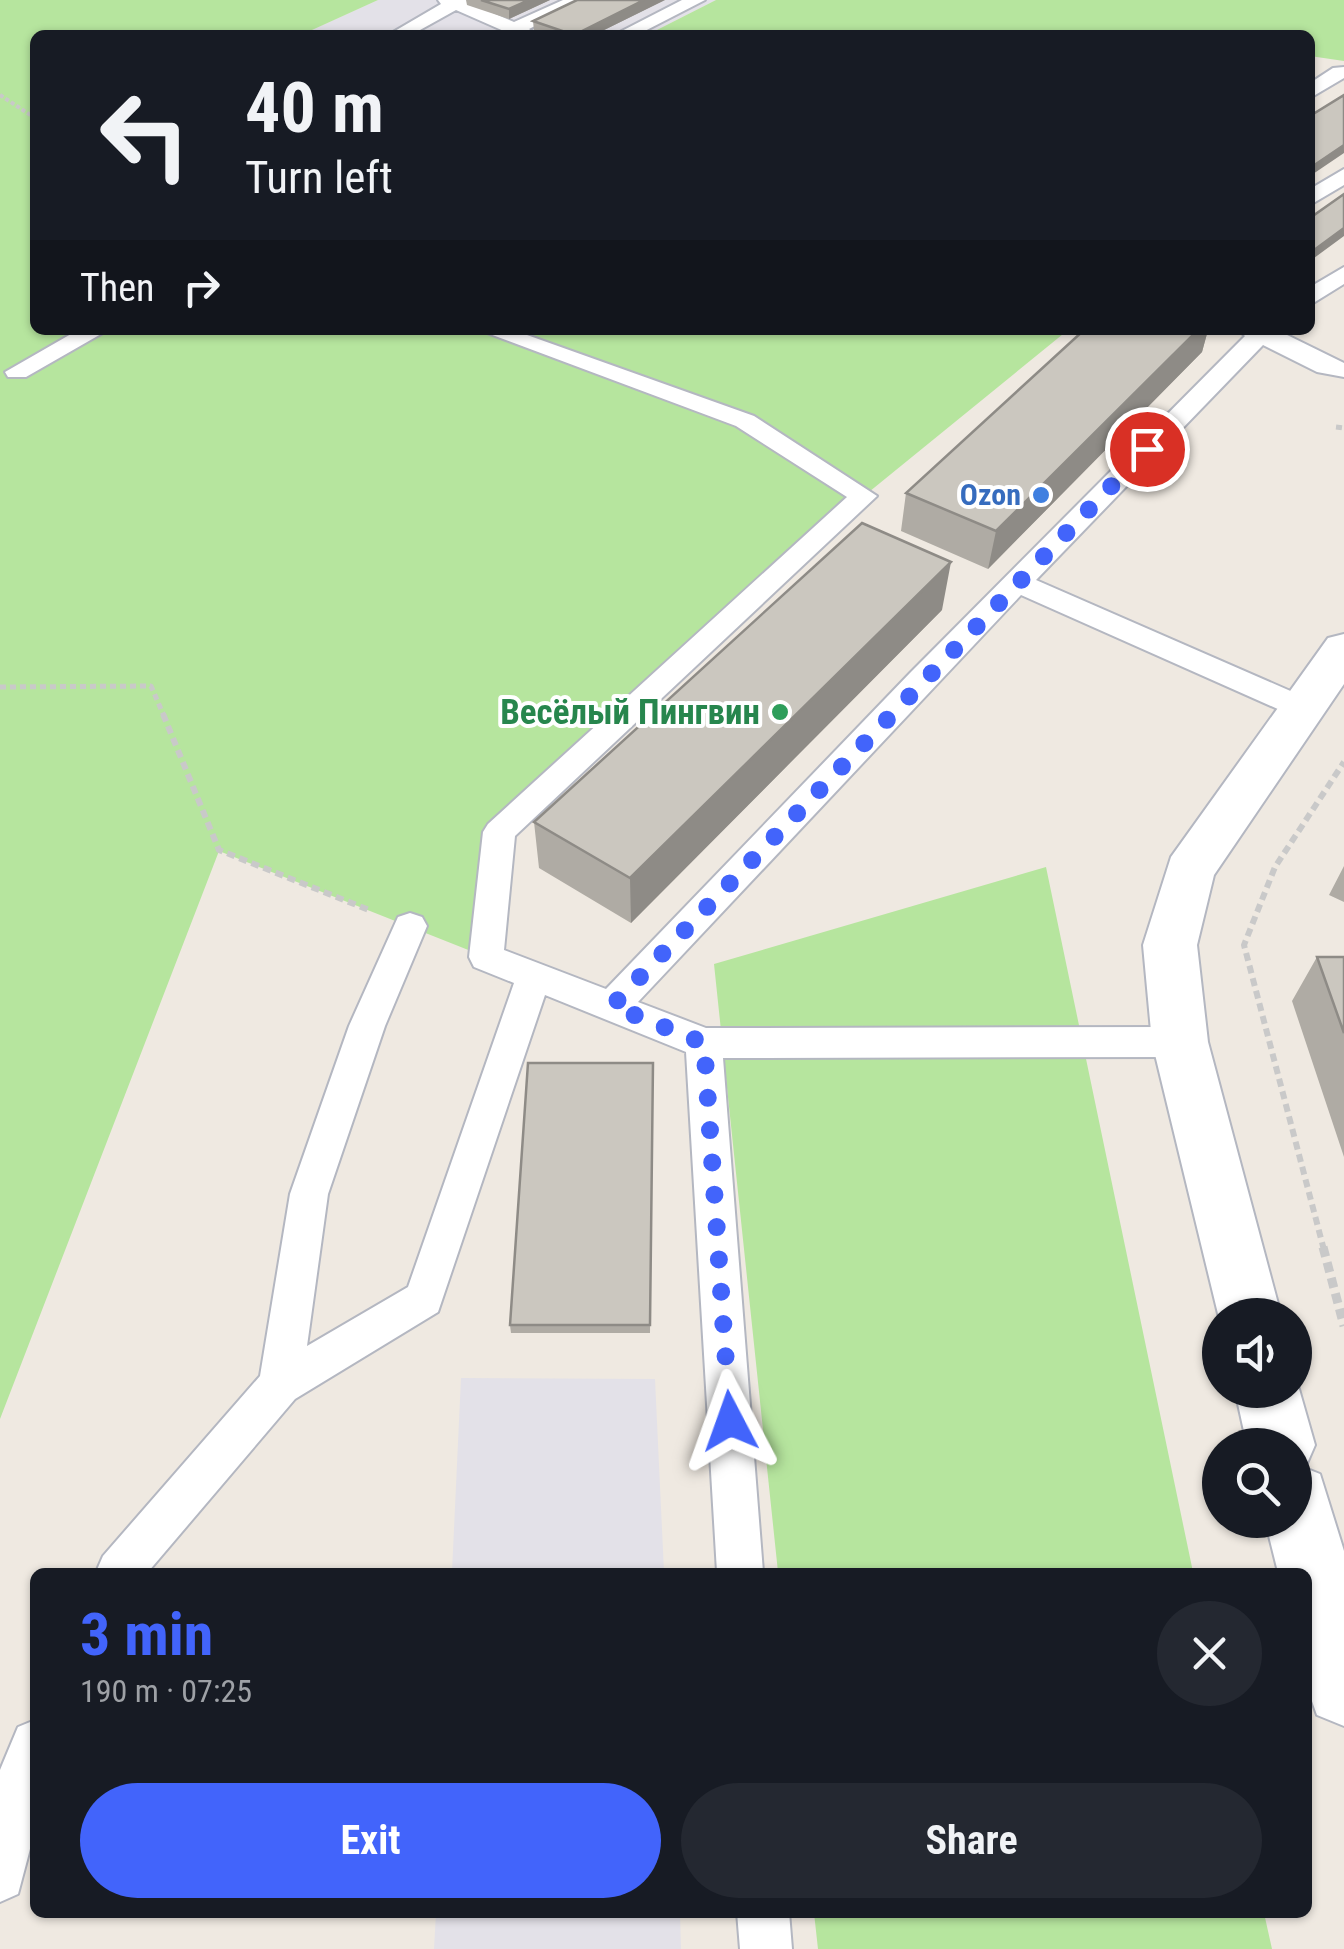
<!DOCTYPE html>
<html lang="en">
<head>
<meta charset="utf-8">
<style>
	:root { --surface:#171b24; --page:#242831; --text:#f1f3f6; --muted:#9ea1a6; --accent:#4264fb }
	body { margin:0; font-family:"Roboto Condensed",sans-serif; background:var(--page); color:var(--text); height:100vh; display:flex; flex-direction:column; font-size:38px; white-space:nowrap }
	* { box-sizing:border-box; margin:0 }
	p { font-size:32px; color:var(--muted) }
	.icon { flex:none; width:55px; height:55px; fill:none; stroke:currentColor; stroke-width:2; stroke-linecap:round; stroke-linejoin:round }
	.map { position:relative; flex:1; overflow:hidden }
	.sheet { position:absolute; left:30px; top:1568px; width:1282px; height:350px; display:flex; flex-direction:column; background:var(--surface); border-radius:15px; box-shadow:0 2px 8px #0004 }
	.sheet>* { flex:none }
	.guide { position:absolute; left:30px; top:30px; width:1285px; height:305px; border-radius:15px; box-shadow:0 2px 8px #0004; background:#171b24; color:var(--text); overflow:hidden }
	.buttons { position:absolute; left:1202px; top:1298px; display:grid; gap:20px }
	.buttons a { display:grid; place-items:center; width:110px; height:110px; border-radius:50%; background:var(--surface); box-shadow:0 2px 8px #0004; font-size:50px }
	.pin { position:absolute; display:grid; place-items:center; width:85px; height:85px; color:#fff; margin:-42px; border:5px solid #fff; border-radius:50%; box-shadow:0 2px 10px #0007 }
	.me { position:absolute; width:110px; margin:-55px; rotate:356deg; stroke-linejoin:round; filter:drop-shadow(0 0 8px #0008) }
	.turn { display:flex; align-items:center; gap:35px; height:210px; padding:0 50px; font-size:45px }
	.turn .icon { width:130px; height:130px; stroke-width:2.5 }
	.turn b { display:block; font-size:70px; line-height:85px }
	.then { display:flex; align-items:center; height:95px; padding:0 50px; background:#0003; gap:20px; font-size:38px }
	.round { display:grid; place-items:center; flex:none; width:105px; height:105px; border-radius:52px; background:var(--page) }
	.overview { display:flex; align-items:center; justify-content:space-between; height:170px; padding:0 50px }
	h1 { font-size:60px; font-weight:700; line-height:75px; color:var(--accent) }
	.action { display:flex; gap:20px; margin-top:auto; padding:20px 50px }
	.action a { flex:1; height:115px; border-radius:60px; background:var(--accent); color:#fff; font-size:40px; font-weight:700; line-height:115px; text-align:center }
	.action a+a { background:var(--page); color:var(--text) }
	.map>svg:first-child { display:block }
	.industrial { fill:#e3e1e8 }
	.green { fill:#b6e59e }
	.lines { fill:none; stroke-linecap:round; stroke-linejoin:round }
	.lane-casing { stroke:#b4b7c1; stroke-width:4 }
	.street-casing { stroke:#b4b7c1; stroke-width:4 }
	.path-far3 { stroke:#c9c9c9; stroke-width:4; stroke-dasharray:4 2.5; stroke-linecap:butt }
	.path-far2 { stroke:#c9c9c9; stroke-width:5; stroke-dasharray:6 4; stroke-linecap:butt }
	.path-far1 { stroke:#c9c9c9; stroke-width:6; stroke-dasharray:8 5; stroke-linecap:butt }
	.path { stroke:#c9c9c9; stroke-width:9; stroke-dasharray:10 6; stroke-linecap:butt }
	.lane { fill:#fff; fill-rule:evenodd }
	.street { fill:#fff; fill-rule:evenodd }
	.wall { fill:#afaba4 }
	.shaded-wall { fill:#8e8b86 }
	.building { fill:#cbc7bf; stroke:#8e8b86; stroke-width:2.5 }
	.route { stroke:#4264fb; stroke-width:18; stroke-dasharray:0 32.4 }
	.shop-dot { fill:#3f7fe0; stroke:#fff; stroke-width:4 }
	.leisure-dot { fill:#2e9e5b; stroke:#fff; stroke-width:4 }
	.labels { text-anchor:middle; stroke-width:8; stroke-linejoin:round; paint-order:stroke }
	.far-shop-label { font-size:30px; font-weight:bold; fill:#366cbe; stroke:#fff; text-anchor:end }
	.leisure-label { font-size:35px; font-weight:bold; fill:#27864d; stroke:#fff; text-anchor:end }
</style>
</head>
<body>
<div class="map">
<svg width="1344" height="1949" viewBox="0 0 1344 1949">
	<rect width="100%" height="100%" fill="#efe9e1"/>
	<path class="industrial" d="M378,0H716L647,35H301Z
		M461,1378L655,1379L664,1572H452Z
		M436,1913H680L681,1949H434Z"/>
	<path class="green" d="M0,0H378L301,35H35V330H1068L864,496L499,832L486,957L219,851L0,1419Z
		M716,0H1344V61L1310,56V35H647Z
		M1046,867L1193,1572H778L714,964Z
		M814,1913H1264L1272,1949H818Z"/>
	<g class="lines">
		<g class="lane-casing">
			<path id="lane" d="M438,0H471L469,3L514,22L563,0H586L529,29L537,35H513L456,10L411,35H388L441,4Z
				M682,0H705L637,35H614Z
				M1344,67V78L1310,98V83L1333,68Z
				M1344,169V185L1310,205V189Z
				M1344,267V284L1310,305V287Z
				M78,330H108L26,377H8L5,372Z
				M479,330H513L754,416L877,496L515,836L504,950L606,989L910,673L1245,336L1239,330H1277L1344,363V377L1317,372L1263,345L1036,580L1311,700L1315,707L1311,714H1289L1021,595L638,1002L706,1028L1180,1027L1193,1031L1198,1042L1193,1053L1180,1057L723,1058L763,1572H717L686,1052L545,995L438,1312L295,1399L148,1572H96L103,1556L260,1376L290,1194L349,1026L398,917L410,913L422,917L427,926L385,1026L328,1194L307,1346L408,1287L514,983L474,967L469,957L483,832L488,824L847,497L736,426Z
				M35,1720V1830L18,1894L0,1902V1770L18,1727Z
				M737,1912H789L792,1949H740Z"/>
		</g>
		<g class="street-casing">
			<path id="street" d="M1344,634V684L1214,875L1197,945L1208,1042L1281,1315H1220V1322L1152,1042L1143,945L1171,857L1328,638Z
				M1295,1375L1315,1445L1305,1468L1320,1474L1344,1551V1726L1317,1715L1308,1690V1572H1278L1265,1520H1295V1445H1247L1235,1390H1295Z"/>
		</g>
		<path class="path-far3" d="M0,95L35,118"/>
		<path class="path-far2" d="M1336,427L1344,428
			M0,687L151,686L164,716"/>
		<path class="path-far1" d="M163,714L219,850L369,910
			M1324,1250L1244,945L1275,867L1344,762"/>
		<path class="path" d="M1323,1247L1344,1326"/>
		<use href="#lane" class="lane"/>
		<use href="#street" class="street"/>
	</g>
	<path class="wall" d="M466,0H550L509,19L467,5Z
		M665,0L594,35H547L534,31L533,21Z
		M1084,330H1208L1202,352L988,569L901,531L906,493Z
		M942,610L631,923L539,868L534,822Z
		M1344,866V902L1329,895Z
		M1317,957H1344V1157L1292,1001Z
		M653,1063L650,1333H511L510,1325Z"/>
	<path class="shaded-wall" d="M529,0H550L509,19V9Z
		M644,0H665L594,35H574Z
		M1344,145V153L1310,176V168Z
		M1344,228V236L1310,261V253Z
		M1198,330H1208L1202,352L988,569L996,531Z
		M951,562L942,610L631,923L630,878Z"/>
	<path class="building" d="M481,0H529L509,9Z
		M577,0H644L574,35L533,21Z
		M1344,95V145L1310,168V116Z
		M1344,194V228L1310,253V218Z
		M1084,330H1198L996,531L906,493Z
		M862,523L951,562L630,878L534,822Z
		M1317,957H1344V1033Z
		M528,1063H653L650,1325H510Z"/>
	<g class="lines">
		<path class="route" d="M730,1421L704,1043L612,1006L1147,449"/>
	</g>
	<circle class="shop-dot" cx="1041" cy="495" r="10"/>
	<circle class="leisure-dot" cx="780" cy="712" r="10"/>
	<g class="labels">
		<g class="far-shop-label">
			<text x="1021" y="505">Ozon</text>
		</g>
		<g class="leisure-label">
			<text x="760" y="724">Весёлый Пингвин</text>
		</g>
	</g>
</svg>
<div class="buttons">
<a><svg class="icon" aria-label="sound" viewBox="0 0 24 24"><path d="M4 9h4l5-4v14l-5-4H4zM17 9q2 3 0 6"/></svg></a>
<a><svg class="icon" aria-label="search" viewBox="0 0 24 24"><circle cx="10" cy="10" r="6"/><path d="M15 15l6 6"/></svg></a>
</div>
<div class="pin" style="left:1147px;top:449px;background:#d93025"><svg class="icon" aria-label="arrive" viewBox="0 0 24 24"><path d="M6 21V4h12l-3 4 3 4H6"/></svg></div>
<svg class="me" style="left:730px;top:1421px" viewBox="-20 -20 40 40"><path d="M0-17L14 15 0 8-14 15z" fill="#4264fb" stroke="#fff" stroke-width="4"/></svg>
<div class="guide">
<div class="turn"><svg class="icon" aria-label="left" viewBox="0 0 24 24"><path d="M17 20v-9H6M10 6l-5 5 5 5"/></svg><div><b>40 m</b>Turn left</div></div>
<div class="then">Then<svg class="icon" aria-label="right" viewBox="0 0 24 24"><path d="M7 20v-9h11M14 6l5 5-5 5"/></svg></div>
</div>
<section class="sheet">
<div class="overview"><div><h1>3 min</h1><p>190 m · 07:25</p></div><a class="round"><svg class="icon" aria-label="close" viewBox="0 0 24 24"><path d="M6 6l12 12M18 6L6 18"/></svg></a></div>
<div class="action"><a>Exit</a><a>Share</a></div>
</section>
</div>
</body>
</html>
